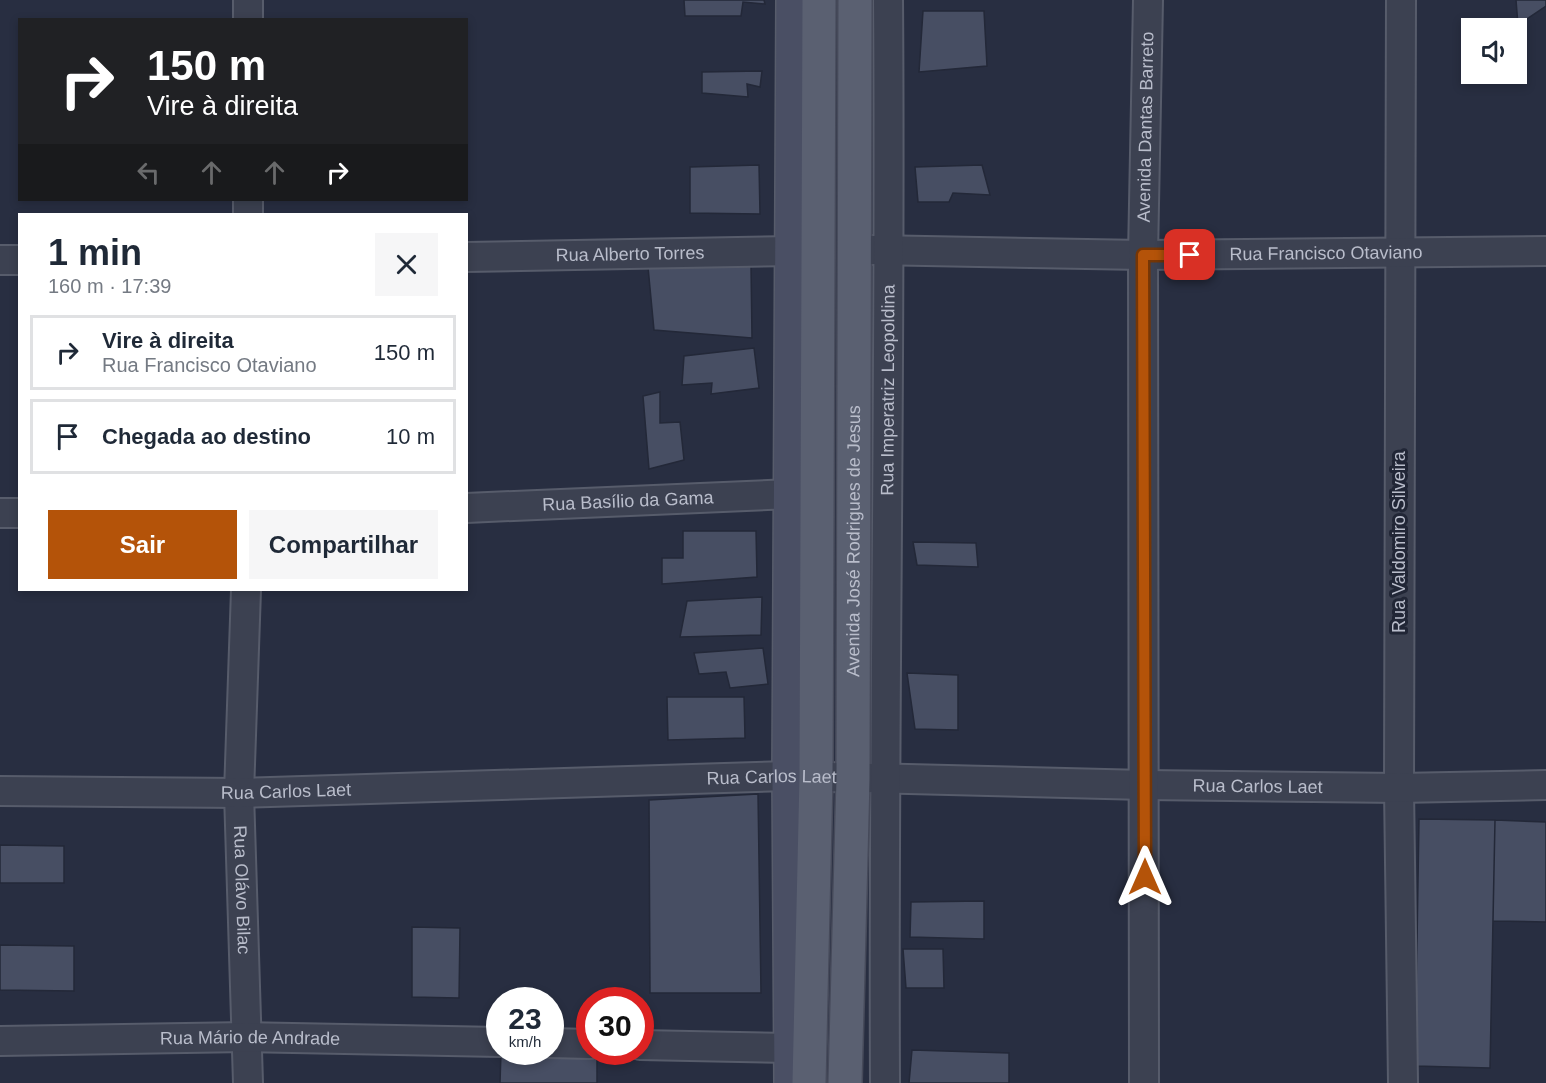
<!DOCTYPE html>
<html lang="pt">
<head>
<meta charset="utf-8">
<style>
	:root { --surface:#fff; --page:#f6f6f7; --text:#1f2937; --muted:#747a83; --line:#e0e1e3; --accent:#b45309 }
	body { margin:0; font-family:Helvetica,sans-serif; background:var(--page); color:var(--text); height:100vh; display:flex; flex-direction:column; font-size:22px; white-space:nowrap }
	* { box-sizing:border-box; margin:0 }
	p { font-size:20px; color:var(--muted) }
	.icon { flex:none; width:33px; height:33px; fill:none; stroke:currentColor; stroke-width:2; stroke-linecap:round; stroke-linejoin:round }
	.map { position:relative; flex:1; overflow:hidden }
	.drawer { position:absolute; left:18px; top:213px; width:450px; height:378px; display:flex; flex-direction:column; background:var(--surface); border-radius:0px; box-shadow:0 3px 9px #0003 }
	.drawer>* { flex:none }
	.hud { position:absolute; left:18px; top:18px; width:450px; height:183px; border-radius:0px; box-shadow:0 3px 9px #0003; background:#202124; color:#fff; overflow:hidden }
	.tools { position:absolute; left:1461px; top:18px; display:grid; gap:12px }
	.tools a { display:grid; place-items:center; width:66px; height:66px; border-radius:0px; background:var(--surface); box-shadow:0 3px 9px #0003; font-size:30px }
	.speed { position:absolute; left:486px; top:987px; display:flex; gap:12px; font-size:30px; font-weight:700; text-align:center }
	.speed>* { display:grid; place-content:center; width:78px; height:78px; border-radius:50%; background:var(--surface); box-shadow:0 3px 9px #0003; line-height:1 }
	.speed small { font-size:15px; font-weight:400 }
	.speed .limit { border:9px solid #d22; background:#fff; color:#111 }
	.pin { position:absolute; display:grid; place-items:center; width:51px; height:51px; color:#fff; margin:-26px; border-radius:12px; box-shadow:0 3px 9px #0006 }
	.me { position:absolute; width:66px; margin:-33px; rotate:0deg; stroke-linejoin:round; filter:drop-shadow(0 0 4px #0008) }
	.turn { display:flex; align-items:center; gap:21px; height:126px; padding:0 30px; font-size:27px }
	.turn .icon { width:78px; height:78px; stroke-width:2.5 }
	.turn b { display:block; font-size:42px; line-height:51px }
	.lanes { display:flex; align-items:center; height:57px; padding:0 30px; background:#0003; justify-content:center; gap:30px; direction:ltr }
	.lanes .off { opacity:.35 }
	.round { display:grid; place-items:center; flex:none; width:63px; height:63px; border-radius:0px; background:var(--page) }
	.summary { display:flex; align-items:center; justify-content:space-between; height:102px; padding:0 30px }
	h1 { font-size:36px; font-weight:700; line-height:45px }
	.button { display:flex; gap:12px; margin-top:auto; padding:12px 30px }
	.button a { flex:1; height:69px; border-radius:0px; background:var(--accent); color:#fff; font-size:24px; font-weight:700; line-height:69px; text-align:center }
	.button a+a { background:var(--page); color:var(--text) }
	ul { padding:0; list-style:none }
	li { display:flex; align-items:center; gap:18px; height:75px; margin:0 12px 9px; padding:0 18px; border:3px solid var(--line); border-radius:0px }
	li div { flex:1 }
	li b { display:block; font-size:22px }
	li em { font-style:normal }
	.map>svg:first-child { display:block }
	.building { fill:#474e63; stroke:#232838; stroke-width:1.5 }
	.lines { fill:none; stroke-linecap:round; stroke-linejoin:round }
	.street-casing { stroke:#575c6b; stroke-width:32 }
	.secondary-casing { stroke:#575c6b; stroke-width:36 }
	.primary-casing { stroke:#464a5a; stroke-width:36 }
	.street { stroke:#3c4151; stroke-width:28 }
	.secondary { stroke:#4a4f64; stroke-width:33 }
	.primary { stroke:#5a6071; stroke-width:33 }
	.route-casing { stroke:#753606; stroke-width:15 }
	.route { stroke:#b45309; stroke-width:10 }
	.labels { text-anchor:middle; stroke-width:6; stroke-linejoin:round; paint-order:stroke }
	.street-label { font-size:18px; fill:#b9bdcb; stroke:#212636 }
</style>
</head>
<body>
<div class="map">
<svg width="1546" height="1083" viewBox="0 0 1546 1083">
	<rect width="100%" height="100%" fill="#282e41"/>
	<path class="building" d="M684,0H764L765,4L743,2L741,16H685Z
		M1516,0H1546V6L1518,25Z
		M923,11H984L987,66L919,72Z
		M762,71L760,87L747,84L748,97L702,93V72Z
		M759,165L760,214L690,213V167Z
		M982,165L990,195L953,193L949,202H918L915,167Z
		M751,265L752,338L654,330L648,267Z
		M754,348L759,388L711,394L712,383L682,385L684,356Z
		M660,392V423L680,422L684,460L649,469L643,396Z
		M683,531H756L757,577L662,584V558H683Z
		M913,542L976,543L978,567L917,565Z
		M762,597L761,635L680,637L687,601Z
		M763,648L768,684L730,688L726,672L699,674L694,653Z
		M907,673L958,675V730L915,729Z
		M667,697H744L745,738L668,740Z
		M758,794L761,993H650L649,800Z
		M1419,819L1495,820L1490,1068L1415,1066Z
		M1495,820L1546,822V922L1493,921Z
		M0,845L64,846V883H0Z
		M984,901V939L910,937L911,902Z
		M412,927L460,928L459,998L412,997Z
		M0,945L74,946V991L0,990Z
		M903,949H943L944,988H906Z
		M912,1050L1009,1053V1083H909Z
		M501,1052H597V1083H500Z"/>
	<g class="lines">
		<g class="street-casing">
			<g id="street">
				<path d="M1401,0L1399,788L1403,1083"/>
				<path d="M248,20V0"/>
				<path d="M248,214V200"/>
				<path id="s1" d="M873,250L1143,255L1546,251"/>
				<path id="s2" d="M466,257L794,251"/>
				<path d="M0,260H20"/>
				<path id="s3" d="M466,508L791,494"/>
				<path d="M0,513H20"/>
				<path id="s4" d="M246,590L239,793L248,1083"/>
				<path id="s5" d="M0,791L239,793L789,776L1145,785L1399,788L1546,785"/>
				<path id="s6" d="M0,1041L247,1037L500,1042"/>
				<path d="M550,1043L590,1044"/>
				<path d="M640,1045L791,1048"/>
				<path id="s7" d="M885,1083C883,722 891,361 888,0"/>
				<path id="s8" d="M1144,1083L1143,255L1148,0"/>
			</g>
		</g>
		<g class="secondary-casing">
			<path id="secondary" d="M791,1083L789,776L793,0"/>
		</g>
		<g class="primary-casing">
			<g id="primary">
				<path d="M809,1083L816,777L819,0"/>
				<path id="s9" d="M845,1083L853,779L855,0"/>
			</g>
		</g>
		<use href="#street" class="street"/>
		<use href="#secondary" class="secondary"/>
		<use href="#primary" class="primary"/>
	</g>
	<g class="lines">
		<g class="route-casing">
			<path id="route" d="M1145,877L1143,255H1190"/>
		</g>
		<use href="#route" class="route"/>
	</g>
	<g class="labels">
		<g class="street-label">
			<text dy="6" stroke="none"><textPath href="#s8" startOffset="956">Avenida Dantas Barreto</textPath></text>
			<text dy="6" stroke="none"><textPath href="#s1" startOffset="453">Rua Francisco Otaviano</textPath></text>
			<text dy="6" stroke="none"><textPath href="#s2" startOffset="164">Rua Alberto Torres</textPath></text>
			<text dy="6" stroke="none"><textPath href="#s7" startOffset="693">Rua Imperatriz Leopoldina</textPath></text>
			<text dy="6" stroke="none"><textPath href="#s3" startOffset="162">Rua Basílio da Gama</textPath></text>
			<text dy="6" stroke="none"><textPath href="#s9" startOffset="542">Avenida José Rodrigues de Jesus</textPath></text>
			<text transform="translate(1399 542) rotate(-90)" y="6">Rua Valdomiro Silveira</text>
			<text dy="6" stroke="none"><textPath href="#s5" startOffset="772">Rua Carlos Laet</textPath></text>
			<text dy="6" stroke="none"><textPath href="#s5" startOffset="1258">Rua Carlos Laet</textPath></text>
			<text dy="6" stroke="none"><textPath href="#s5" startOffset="286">Rua Carlos Laet</textPath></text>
			<text dy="6" stroke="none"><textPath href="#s4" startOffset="300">Rua Olávo Bilac</textPath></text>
			<text dy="6" stroke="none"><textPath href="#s6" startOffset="250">Rua Mário de Andrade</textPath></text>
		</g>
	</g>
</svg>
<div class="tools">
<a><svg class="icon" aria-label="sound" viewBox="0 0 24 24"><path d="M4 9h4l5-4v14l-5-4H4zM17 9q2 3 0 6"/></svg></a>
</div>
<div class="speed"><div>23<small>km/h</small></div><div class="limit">30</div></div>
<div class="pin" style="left:1190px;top:255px;background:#d93025"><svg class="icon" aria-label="arrive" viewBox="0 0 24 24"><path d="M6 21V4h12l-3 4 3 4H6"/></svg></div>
<svg class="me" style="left:1145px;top:877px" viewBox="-20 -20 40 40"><path d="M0-17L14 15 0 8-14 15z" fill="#b45309" stroke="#fff" stroke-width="4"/></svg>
<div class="hud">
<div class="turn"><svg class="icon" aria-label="right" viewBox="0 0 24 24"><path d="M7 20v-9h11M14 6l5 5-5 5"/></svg><div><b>150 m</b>Vire à direita</div></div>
<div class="lanes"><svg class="icon off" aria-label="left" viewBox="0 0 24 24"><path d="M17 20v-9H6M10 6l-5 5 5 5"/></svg><svg class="icon off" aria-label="ahead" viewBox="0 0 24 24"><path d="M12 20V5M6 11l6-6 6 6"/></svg><svg class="icon off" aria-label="ahead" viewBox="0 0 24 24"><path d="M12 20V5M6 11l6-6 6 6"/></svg><svg class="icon" aria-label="right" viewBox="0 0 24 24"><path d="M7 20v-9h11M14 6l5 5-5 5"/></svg></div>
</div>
<section class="drawer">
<div class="summary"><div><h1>1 min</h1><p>160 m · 17:39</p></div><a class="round"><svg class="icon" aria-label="close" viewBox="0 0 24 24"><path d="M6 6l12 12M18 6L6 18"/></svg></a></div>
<ul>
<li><svg class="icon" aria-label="right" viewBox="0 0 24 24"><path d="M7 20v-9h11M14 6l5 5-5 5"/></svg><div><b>Vire à direita</b><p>Rua Francisco Otaviano</p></div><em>150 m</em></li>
<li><svg class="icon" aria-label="arrive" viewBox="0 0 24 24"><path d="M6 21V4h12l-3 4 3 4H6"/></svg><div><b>Chegada ao destino</b></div><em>10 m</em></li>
</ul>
<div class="button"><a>Sair</a><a>Compartilhar</a></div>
</section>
</div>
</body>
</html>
